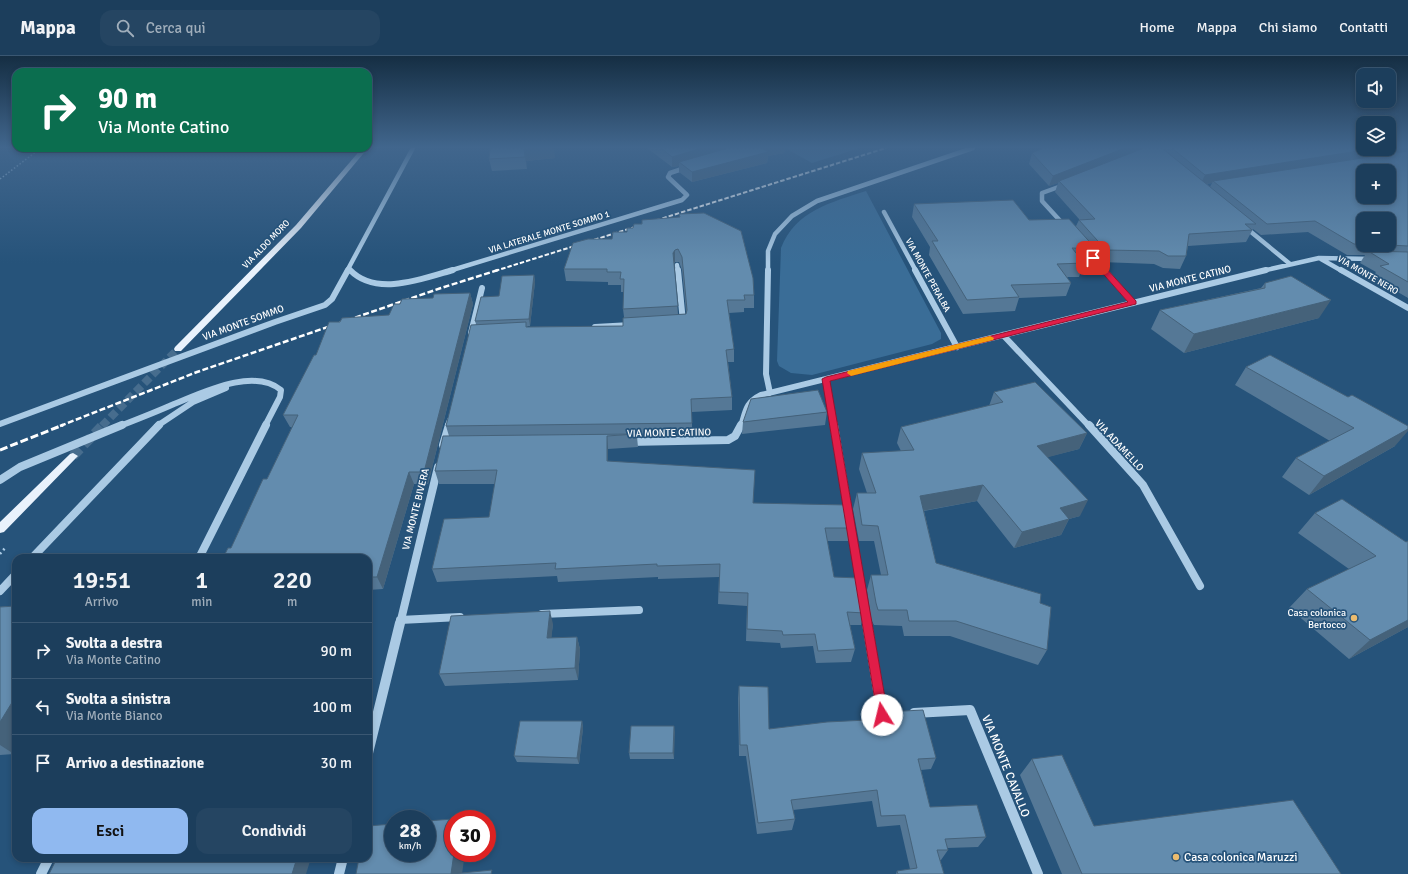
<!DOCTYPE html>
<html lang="it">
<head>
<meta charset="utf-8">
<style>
	:root { --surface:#1c3e5c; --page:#254562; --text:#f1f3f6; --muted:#a0aebb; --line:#3a5772; --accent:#90b9f0 }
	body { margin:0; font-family:Signika,sans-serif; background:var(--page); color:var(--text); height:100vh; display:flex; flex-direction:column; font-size:15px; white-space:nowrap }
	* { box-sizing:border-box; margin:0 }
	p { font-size:13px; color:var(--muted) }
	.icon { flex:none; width:22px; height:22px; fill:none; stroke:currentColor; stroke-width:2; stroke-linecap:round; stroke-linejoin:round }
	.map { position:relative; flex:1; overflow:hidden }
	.panel { position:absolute; left:12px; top:498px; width:360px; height:308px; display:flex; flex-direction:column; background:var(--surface); border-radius:12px; box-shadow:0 2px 6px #0003,0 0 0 1px var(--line) }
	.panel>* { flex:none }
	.hud { position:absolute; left:12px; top:12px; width:360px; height:84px; border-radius:12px; box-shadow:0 2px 6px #0003,0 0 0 1px var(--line); background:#0b6e4f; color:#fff; overflow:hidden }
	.tools { position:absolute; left:1356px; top:12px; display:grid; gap:8px }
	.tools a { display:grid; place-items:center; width:40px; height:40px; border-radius:8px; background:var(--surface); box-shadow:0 2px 6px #0003,0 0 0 1px var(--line); font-size:20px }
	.speed { position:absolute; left:384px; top:754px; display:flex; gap:8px; font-size:20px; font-weight:700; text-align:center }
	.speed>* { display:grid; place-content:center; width:52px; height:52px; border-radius:50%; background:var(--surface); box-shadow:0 2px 6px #0003,0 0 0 1px var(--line); line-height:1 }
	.speed small { font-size:10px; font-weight:400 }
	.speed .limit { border:6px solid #d22; background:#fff; color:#111 }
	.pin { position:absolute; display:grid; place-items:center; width:34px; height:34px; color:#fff; margin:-17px; border-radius:8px; box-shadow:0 2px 6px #0006 }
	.me { position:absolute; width:44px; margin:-22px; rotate:351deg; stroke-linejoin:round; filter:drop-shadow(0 0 3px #0008) }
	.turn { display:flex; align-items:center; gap:14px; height:84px; padding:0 20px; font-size:18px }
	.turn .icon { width:52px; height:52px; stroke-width:2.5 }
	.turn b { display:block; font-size:28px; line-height:34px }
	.eta { display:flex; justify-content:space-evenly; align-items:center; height:68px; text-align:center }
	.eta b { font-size:24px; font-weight:600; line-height:28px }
	.cta { display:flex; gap:8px; margin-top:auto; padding:8px 20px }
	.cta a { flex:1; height:46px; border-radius:12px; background:var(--accent); color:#111; font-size:16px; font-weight:600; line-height:46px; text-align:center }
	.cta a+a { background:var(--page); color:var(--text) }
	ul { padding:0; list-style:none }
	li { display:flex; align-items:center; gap:12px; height:56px; padding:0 20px; border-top:1px solid var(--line) }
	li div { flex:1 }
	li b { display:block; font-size:15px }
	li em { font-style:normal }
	header { display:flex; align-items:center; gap:24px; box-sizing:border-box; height:56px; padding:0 20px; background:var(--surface); border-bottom:1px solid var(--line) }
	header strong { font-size:19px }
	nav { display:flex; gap:22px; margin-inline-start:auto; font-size:14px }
	.search { width:280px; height:36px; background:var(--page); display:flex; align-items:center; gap:10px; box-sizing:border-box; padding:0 14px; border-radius:12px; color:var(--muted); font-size:15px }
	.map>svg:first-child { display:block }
	.green { fill:#3a6d97 }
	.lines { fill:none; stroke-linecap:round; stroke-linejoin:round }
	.major-tunnel-far1 { stroke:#476d8e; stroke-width:8; stroke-dasharray:8 4; stroke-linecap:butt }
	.major-tunnel { stroke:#476d8e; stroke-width:10; stroke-dasharray:10 5.5; stroke-linecap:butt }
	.path-far1 { stroke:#aacae4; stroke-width:1.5; stroke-dasharray:1.5 2; stroke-linecap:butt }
	.path { stroke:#aacae4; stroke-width:2.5; stroke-dasharray:2 3; stroke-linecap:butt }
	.minor-far3 { stroke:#aacae4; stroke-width:4.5 }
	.minor-far2 { stroke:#aacae4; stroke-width:6 }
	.minor-far1 { stroke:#aacae4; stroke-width:8 }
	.minor { stroke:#aacae4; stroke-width:10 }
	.major { fill:#e9f2fc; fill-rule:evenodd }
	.rail-far2 { stroke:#fff; stroke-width:2; stroke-dasharray:4.5 2; stroke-linecap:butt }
	.rail-far1 { stroke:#fff; stroke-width:2.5; stroke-dasharray:6 2.5; stroke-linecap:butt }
	.rail { stroke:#fff; stroke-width:3; stroke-dasharray:8 3; stroke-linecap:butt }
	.wall { fill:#557896; fill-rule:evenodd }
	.shaded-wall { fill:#45627a }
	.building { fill:#638cae; stroke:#45627a; fill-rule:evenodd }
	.route { fill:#e11d48; stroke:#92132f }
	.slow { fill:#f59e0b }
	.poi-dot { fill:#ecbc6f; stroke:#26537a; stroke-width:1.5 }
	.labels { text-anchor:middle; stroke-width:3.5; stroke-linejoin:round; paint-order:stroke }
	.far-street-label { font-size:9px; fill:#fff; stroke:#26537a }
	.street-label { font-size:10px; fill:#fff; stroke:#26537a }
	.poi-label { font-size:10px; fill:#fff; stroke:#26537a; text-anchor:end }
	.near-street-label { font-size:12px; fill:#fff; stroke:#26537a }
	.near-poi-label { font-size:12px; fill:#fff; stroke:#26537a; text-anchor:start }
</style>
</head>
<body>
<header>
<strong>Mappa</strong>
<div class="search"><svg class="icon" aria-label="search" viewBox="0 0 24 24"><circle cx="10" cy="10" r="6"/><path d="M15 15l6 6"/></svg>Cerca qui</div>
<nav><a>Home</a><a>Mappa</a><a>Chi siamo</a><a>Contatti</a></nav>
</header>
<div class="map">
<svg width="1408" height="818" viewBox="0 0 1408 818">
	<rect width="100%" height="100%" fill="#26537a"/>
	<path class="green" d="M785,92H860L812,107Z
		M866,135L941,277V283L932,288L812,319L791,317L779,310L777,305L781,192C795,155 832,146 866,135Z"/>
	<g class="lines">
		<path class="major-tunnel-far1" d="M102,370L178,293"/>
		<path class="major-tunnel" d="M73,400L103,369"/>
		<path class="path-far1" d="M0,123L41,92"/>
		<path class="path" d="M0,498L5,492"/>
		<path class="minor-far3" d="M1064,129L1042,137V145L1064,169
			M884,156L916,215
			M1245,171L1290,208
			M1087,195L1105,215
			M1321,203L1342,215
			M677,209L678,215
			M349,213L351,215
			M347,215L413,92
			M449,215L682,144L687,139L668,121L670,117L688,111
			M768,215V195L775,178L792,160L817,145L973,92
			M1262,215L1319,202L1372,203"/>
		<path class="minor-far2" d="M350,214C376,241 422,223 453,214
			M678,214L683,266
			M768,214L766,318L770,337
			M915,214L957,291
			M1104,214L1133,247
			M1341,214L1408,252
			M595,271L631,269
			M471,277L482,232
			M1003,279L1089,370
			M826,323L834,370
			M0,368L275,266L325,249L332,243L348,214
			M120,370C138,363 156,356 174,348C202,337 253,311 281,334L280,341L265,370
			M157,370L193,346L226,332
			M448,370L450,364
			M741,370C746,355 745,347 761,339L1266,214"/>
		<path class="minor-far1" d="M834,369L867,568
			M1089,369L1143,429L1200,530
			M628,386L728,384L735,380L741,369
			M443,389L449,369
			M0,424L20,411L122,369
			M32,502L159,369
			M199,502L266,369
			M0,535L16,518
			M542,558L639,554
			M400,564L460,561
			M400,568L438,411"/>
		<path class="minor" d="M867,567L882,659H892
			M914,657L970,654L1038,818
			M368,697L400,567
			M41,818L49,802
			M339,818L343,802"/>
		<path class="major" d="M362,92H368L301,172L181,295H175L174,293L175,291L296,169Z
			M73,397L78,400L76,402L4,476L0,477V466L70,398Z"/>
		<path class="rail-far2" d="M495,215L886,92"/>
		<path class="rail-far1" d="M60,370L197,316L441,232L498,214"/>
		<path class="rail" d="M0,394L63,369"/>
	</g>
	<path class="wall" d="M490,92L555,102L526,105L527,113L492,115L489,103Z
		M647,92H785L784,97L768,100L767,107L692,126L679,116V110L672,111Z
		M1044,92H1408V242L1372,221L1376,216L1360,207L1365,199H1347L1308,176L1261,179L1253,173L1246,186L1188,190L1186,200L1180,213L1163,212L1154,208L1101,206L1094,198L1091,206H1083L1084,207L1079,221H1067L1071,227L1066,240L1019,242L1015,255L963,258L929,199L930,191L912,161L914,148L1076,170L1079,164V163L1055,136L1058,127L1049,130L1029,108L1032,97ZM1212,127L1210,131L1207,128ZM1363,163L1389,189H1363Z
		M679,158L754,239V252H744V256L729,257L734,293V306H728L732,341V354L692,356V380L637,381L638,391L608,393V405L753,447L851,472L848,485H827L834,521L864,557L861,569H850L855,593L851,606L816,607L813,590L781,592L780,587L746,585L747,550L718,548L719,521L658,523V521L558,526L557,520L437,526L432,513L489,461L495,428H439L435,415L449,380L446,370L476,268L475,265L499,240L534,219L535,226L530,270H527L528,271L623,270L624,261L623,253L624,236H621V229H608V226L566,225L564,213L612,183L627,176L642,168L679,161ZM675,206H679L682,214L686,256V258H678L674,208Z
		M1265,227L1319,262L1184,297L1151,273L1160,254L1261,232Z
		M470,237L473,248L428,428H414L383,533L368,534V502L231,492L267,423L292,371H290L283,359L316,299L340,266L389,259L400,248L433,242Z
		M1246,311L1348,341L1395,390L1309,439L1282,421L1296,402L1330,385L1235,329Z
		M994,336L1087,377L1079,393L1047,401L1080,460L1069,463L1061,479L1014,492L977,445L924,455L936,507L1040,547L1047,594L1038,609L950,580H904L902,570L874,569L871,563L867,534L871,519H881L874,485H859L853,453L857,437H867L859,413L862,397L901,395L897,387L901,371L989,350Z
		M827,356L825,369L742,378L743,366Z
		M1315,457L1406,486L1408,571L1349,603L1289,552L1307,533L1349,513L1298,477Z
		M16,550V695L14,698L0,699V551Z
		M553,568L551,582L577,581L580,593L578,624L445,630L439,618Z
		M739,630L769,673L882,664L885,656L936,702L931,713L921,714L930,751L986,781L978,791L947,792L948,794L941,804H940L944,818H896L897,815L910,813L900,769L877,771L872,745L793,754L795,763L792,774L757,778L746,700H739L738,642Z
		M582,665L583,672L579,708L517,706L514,700Z
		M674,670V703H630L629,697Z
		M1032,703L1094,770L1341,818H1062L1020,719Z"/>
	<path class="shaded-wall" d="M531,92H554L555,102L526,105L527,113L525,101L524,93Z
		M702,92H738L679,106V110L672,111V101Z
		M761,92H785L784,97L768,100L767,107L692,126V116Z
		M1125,92H1153L1059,125L1058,127L1049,130L1053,120Z
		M1389,92H1408V95L1213,125L1212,127L1200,129L1205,119L1371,93H1389Z
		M675,194V206L673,209V197Z
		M534,219L535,226L530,270L529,263Z
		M470,237L473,248L428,428L424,416Z
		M1331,244L1319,262L1184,297L1194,278Z
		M1408,373V375L1395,390L1309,439L1324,420Z
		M1087,377L1079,393L1030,406L1037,390Z
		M607,380L608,393V418L607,405Z
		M409,416L414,428L383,533L377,521Z
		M983,429L977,445L916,456L920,440Z
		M1088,444L1080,460L1069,463L1061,479L1014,492L1022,476L1060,452Z
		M550,555L553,568L550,595L547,582Z
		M1408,564V571L1349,603L1370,584Z
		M368,573L371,579L368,590Z
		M577,581L580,593L578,624L575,612Z
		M16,640V695L14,698L0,689V666Z
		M582,665L583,672L579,708L577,702Z
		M674,670L675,676L674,703L673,697Z
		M454,797H465L462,818H451Z
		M297,802H311L306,818H292Z"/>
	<path class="building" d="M490,92H531L524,93L525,101L489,103Z
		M661,92H702L672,101Z
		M728,92H762L768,96L692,116L679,106Z
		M1044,92H1125L1053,120L1032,97Z
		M1144,92H1161L1163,93L1256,168H1245L1252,174L1189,178L1186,200H1168L1159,195L1106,194L1079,164L1095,163L1059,125Z
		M1172,92H1363V93H1371L1205,119Z
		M1408,95V190L1389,189V163H1363V188H1354L1315,165L1267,168L1213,125ZM1363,115H1389V141H1363Z
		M1013,144L1029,164L1069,163L1096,193L1072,192L1084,207L1057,208L1071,227L1011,229L1019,241L967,244L932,185H938L914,148Z
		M704,157L741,175L753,222L754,239H744L745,244H727L734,293L726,294L732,341L691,343L692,367L446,370L471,269L526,266V271L623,270V262L686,258L687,254L682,201L678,193L675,194L673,197L678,250L623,253L624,223H620L621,216H607V213H564L573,187L588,183H612L613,176H627V172H633L634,168H642V164L680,161L679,158Z
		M1368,195L1408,196V226L1380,210L1389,208Z
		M534,219L529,263L475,265L481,241L499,240L502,220Z
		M1291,220L1331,244L1194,278L1160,254L1265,232V227Z
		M470,237L424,416H409L377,521H368V502H223L228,492H231L263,423H267L298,359H283L314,299H316L329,266H340L342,262L389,259L394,248H400L402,243L433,242L434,238Z
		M1270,299L1348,341L1352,339L1408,370V373L1324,420L1296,402L1354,372L1246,311Z
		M1035,326L1087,377L1037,390L1088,444L1060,452L1069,463L1022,476L983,429L920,440L936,507L1041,538L1040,547L1051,551L1047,594L956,565H909L907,554H878L876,547L871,519H888L878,470L862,469L857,437H876L862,397L914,394L901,371L1003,346L994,336Z
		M818,334L827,356L743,366L751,343Z
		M636,378L607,380V405L755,414L753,447L847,449L851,472H825L834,521L859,522L864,557L847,556L855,593L818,595L815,578L783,579L782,575L747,573L748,537L719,536L720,508L657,510V508L555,513L556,507L432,513L444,463L489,461L497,414L435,415L443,380Z
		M1342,443L1406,486L1408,485V564L1370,584L1307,533L1376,500L1315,457Z
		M16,550V640L0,666V551Z
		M550,555L547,582L577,581L575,612L439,618L451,560Z
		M739,630L768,631L769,673L827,666L887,663L885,656L923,654L936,702L918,703L930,751L977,749L986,781L945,783L948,794H937L944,818H898L897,815L917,812L905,759L881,760L877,734L791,744L795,763L758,767L747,689H740Z
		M520,665H582L577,702L514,700Z
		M631,670H674L673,697H629Z
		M1062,699L1094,770L1293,744L1341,818H1082L1032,703Z
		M453,763V797H454L451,818H356L359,802H368V770L393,768V797H427V765Z
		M57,802H297L292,818H49Z
		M492,814L491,818H452Z"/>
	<linearGradient id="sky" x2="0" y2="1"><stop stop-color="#152e43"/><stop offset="0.44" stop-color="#41668d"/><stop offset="1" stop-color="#41668d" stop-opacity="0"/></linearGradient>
	<rect width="1408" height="207" fill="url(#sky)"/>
	<path class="route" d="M1090,200H1095L1136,245V248L830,325L888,659L886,663L882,665L878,663L822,323L826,321L1128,246L1090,203Z"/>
	<path class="slow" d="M990,280L994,282L993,284L851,320L847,317L848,315Z"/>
	<g class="poi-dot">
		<circle cx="1354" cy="562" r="4"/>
		<circle cx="1176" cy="801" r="4"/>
	</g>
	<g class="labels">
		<g class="far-street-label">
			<text transform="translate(549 176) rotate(-17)" y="3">VIA LATERALE MONTE SOMMO 1</text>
			<text transform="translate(266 188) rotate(-46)" y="3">VIA ALDO MORO</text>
			<text transform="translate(928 219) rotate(61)" y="3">VIA MONTE PERALBA</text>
			<text transform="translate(1368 219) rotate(30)" y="3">VIA MONTE NERO</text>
		</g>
		<g class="street-label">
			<text transform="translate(1190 222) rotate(-14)" y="4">VIA MONTE CATINO</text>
			<text transform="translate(243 266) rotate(-20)" y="4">VIA MONTE SOMMO</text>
			<text transform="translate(669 376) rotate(-1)" y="4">VIA MONTE CATINO</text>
			<text transform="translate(1120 389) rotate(47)" y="4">VIA ADAMELLO</text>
			<text transform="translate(415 453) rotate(-76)" y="4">VIA MONTE BIVERA</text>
		</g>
		<g class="poi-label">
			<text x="1346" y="560">Casa colonica<tspan x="1346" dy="12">Bertocco</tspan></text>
		</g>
		<g class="near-street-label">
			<text transform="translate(1006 710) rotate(68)" y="4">VIA MONTE CAVALLO</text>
		</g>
		<g class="near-poi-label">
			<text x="1184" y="805">Casa colonica Maruzzi</text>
		</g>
	</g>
</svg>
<div class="tools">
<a><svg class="icon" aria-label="sound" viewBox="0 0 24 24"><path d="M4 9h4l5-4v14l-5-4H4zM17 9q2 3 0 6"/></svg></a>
<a><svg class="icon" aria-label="layers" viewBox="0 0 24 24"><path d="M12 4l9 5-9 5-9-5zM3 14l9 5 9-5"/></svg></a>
<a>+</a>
<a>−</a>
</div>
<div class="speed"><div>28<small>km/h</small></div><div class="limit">30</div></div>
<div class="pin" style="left:1093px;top:202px;background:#d93025"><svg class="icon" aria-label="arrive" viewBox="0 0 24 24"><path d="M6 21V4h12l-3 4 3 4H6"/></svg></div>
<svg class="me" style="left:882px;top:659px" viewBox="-20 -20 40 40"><circle r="19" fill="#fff"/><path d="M0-13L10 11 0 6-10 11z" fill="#e11d48"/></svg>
<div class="hud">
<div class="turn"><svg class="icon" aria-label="right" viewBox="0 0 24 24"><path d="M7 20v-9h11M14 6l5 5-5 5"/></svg><div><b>90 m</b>Via Monte Catino</div></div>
</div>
<section class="panel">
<div class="eta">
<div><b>19:51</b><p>Arrivo</p></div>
<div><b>1</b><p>min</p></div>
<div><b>220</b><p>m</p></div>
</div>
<ul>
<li><svg class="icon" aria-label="right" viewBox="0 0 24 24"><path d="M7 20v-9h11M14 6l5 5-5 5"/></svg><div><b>Svolta a destra</b><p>Via Monte Catino</p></div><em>90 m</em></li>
<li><svg class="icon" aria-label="left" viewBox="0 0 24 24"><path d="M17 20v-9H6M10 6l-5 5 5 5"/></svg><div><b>Svolta a sinistra</b><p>Via Monte Bianco</p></div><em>100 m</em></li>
<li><svg class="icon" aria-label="arrive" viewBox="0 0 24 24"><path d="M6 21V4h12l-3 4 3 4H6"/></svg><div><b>Arrivo a destinazione</b></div><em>30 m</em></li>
</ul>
<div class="cta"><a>Esci</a><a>Condividi</a></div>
</section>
</div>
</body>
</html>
